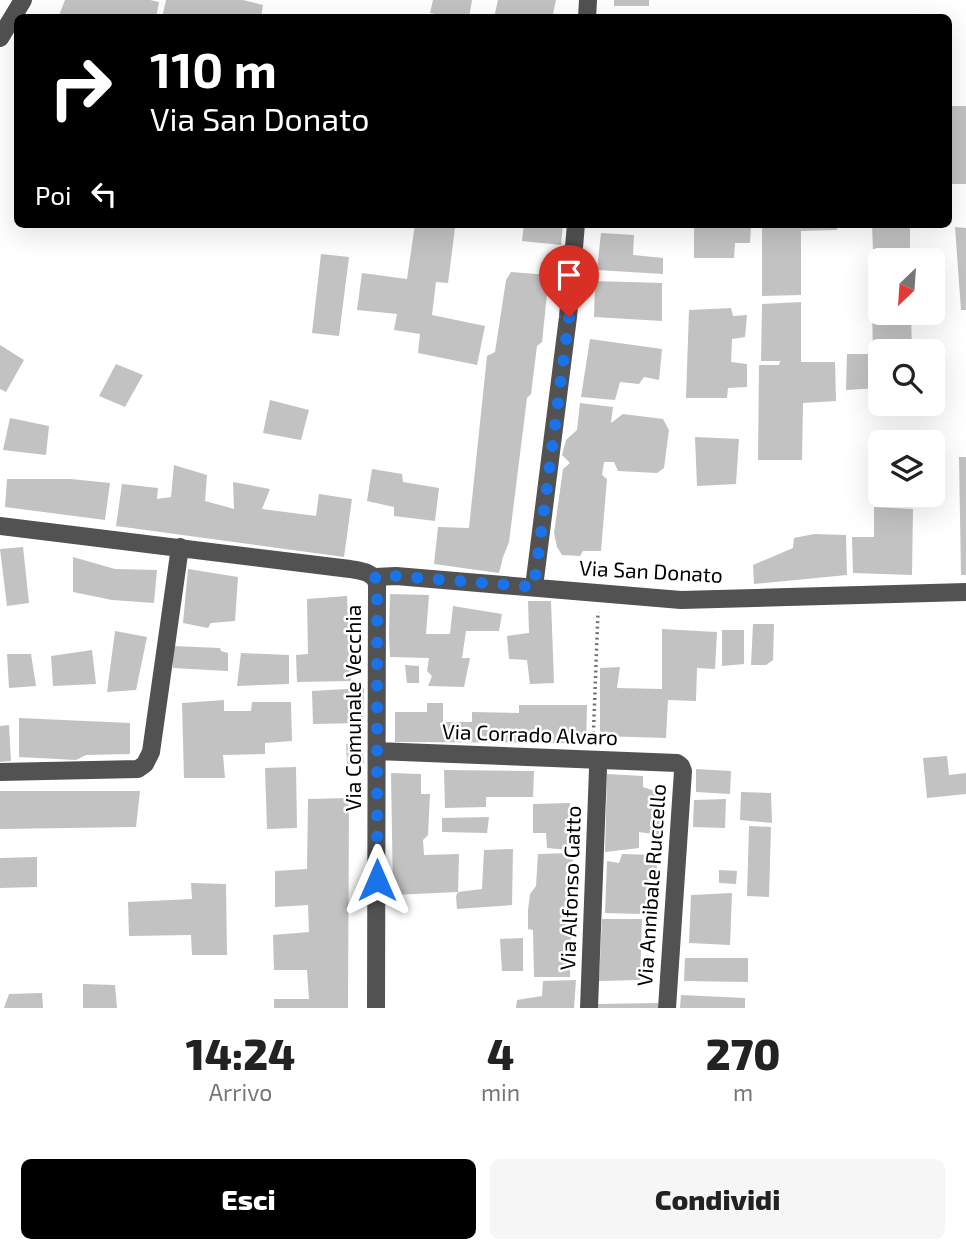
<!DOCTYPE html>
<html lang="it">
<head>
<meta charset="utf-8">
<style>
	:root { --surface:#fff; --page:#f6f6f6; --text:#222; --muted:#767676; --accent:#000 }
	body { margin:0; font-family:"Exo 2",sans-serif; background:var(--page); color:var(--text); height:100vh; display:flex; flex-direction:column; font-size:26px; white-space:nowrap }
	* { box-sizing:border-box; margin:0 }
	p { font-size:23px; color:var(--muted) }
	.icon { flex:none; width:38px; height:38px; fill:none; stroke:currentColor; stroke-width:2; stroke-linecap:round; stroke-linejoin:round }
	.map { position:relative; height:1008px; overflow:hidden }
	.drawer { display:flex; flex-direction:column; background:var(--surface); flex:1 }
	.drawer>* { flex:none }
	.top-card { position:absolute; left:14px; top:14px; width:938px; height:214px; border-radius:10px; box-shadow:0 7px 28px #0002; background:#000; color:#fff; overflow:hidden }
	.needle { width:46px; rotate:205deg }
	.buttons { position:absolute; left:868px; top:248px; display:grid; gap:14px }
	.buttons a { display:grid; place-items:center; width:77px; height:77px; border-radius:10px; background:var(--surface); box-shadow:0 7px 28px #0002; font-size:35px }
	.pin { position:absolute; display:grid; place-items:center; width:60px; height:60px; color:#fff; margin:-72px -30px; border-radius:50% 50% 50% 0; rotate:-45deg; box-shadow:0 0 7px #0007 }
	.pin .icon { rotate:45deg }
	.me { position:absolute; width:77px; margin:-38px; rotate:0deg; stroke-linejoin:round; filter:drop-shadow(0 0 5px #0008) }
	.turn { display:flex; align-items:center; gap:24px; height:147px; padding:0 21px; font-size:32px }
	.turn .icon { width:91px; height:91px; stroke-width:2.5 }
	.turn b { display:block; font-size:49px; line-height:60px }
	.then { display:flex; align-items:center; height:66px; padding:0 21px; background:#0003; gap:14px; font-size:26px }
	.eta { display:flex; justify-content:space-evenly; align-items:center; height:119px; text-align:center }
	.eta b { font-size:42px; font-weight:800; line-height:49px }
	.button { display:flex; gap:14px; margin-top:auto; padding:14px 21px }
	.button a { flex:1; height:80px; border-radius:10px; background:var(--accent); color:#fff; font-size:28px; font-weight:800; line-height:80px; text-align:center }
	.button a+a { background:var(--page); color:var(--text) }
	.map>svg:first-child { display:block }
	.building { fill:#c2c2c2 }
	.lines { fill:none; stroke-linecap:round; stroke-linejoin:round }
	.path { stroke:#747474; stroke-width:3.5; stroke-dasharray:2 3.5; stroke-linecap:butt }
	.minor { stroke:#525252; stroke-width:18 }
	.route { stroke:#1a73e8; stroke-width:12; stroke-dasharray:0 21.6 }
	.labels { text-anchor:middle; stroke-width:5; stroke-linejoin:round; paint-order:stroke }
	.street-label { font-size:21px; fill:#000; stroke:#fff }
</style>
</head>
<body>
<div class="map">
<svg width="966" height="1008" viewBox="0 0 966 1008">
	<rect width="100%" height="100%" fill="#fff"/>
	<path class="building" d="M65,0H150L159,2L156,18H58Z
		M166,0H243L263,5L261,18H162Z
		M433,0H472L469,18H455L430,13Z
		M498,0H556L553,14L564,16V18H494Z
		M614,0H649V6H614Z
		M948,106H966V184H948L950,147H948Z
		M415,224L455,228L448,283L436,282L432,315L485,326L477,365L418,353L420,334L394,330L397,314L357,310L362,273L407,279Z
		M524,224H563L561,245L522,241Z
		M694,224L751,226L750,243H735L734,258H694Z
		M762,224H837V230L801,231V295L762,296Z
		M872,224H910V261H880V279H874Z
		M955,227L966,228V310H961Z
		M601,233L634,235L633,255L663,258V274L597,270Z
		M321,254L349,257L339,336L312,333Z
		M511,272L549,275L542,342L537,346L531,394L527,398L509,542L503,557L499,573L434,564L438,527L469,528L487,356L495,352L506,280Z
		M595,281L662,283V321L594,317Z
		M801,302V362H835L836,401L803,403L802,460H758L759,365H779L780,361H761L762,304Z
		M731,308L733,316L747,315L745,337L732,339L731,362L747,364V387L728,388L727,398H686L689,310Z
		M872,309L880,310V313H911L912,352H880V388L846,390L847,354H873Z
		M590,339L662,349L659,380L644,377L639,384L620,382L615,400L581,397Z
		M0,345L24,360L6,392L0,389Z
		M116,364L143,375L125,407L99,396Z
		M270,400L309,410L301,440L263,433Z
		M580,403L613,407L611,423L623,414L663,419L669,430L664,468L657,473L618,471L614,462H604L602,475L607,479L601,551H583L580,556L562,555L557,547L554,533L563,469L570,463L562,455L566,440L577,430Z
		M10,418L49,426L46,455L3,450Z
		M695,437L739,439L736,484L697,486Z
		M959,457H966V575H961Z
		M174,465L207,475L205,501L234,509L233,482L270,489L262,509L316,516L319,494L352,499L344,557L116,526L122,484L158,488L157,499L171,497Z
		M372,469L402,474L403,482L439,488L435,521L394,516V507L367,501Z
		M7,479H71L110,483L105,520L5,507Z
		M874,507L913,509L912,575L853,573L852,537H874Z
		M814,534L846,535L847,575L754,584L753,565L793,548L794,538Z
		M23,547L29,603L7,606L0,549Z
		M73,557L115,569L157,570L154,603L112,600L73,592Z
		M188,569L238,577L235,621L211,623L208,628L183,623Z
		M390,594L429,595L426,634H450L453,606L502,614L499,631H466L462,658H470L464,687L428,686L432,676L427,671L429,658L390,657L389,634Z
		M347,596L351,681L297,682L296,655L308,654L307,599Z
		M528,601H551L554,683L530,684L527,660L509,659L507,636L529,633Z
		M753,624H774L773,660L766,665H751Z
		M662,629L717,632L715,669L697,668L696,701L668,700L666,738L600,736V668L620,667L617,688L662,689Z
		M722,630H744V664L722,666Z
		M115,631L147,637L136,690L107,692Z
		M172,646L220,648L221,651L228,653V671L173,668Z
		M92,650L96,684L53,686L51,656Z
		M241,653L289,655V684L237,686Z
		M7,654H31L36,686L9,688Z
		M405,665L419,666V683H407Z
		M364,688L363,723L313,724L312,691Z
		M224,700V711H251L252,702H291L292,741L265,743V754L223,755L225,778H184L182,703Z
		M427,703H443V722H472V712L519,713V705H587L586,743L395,742V712H427Z
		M19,718L130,723V754L86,755L76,760L19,757Z
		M9,725L11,761L0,762V726Z
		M362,743L364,763L347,764L346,744Z
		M947,756L949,775L966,773V794L927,798L923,758Z
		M296,767L297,828L267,829L265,768Z
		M696,769L731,771L730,794L696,792Z
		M444,770L534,771L533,797H486V807L445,808Z
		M391,773L421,774V794H430L428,835L423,840L424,855L459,854L458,892L393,895Z
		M607,774L643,776V787L664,794L660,835L639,832V848L605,852Z
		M0,791H140L136,827L0,829Z
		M741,792L771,793L772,823L740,820Z
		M349,798L348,1008H274V999H309L307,970H274L273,935L309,932L308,905L275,907V871L307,869L308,799Z
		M726,799L725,828L693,827L694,800Z
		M570,803L569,850L547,848L546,833H533V804Z
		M489,817L487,833L442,832V818Z
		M749,826L771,827L769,897L747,896Z
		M513,849L512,905L457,909L456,896L458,892L482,889L484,850Z
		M573,853L570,977H534L533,930L528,929V910L530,894L536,886L538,854Z
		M622,854L657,855L656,906L643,908L642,914L605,913L607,861L619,863Z
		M37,857V887L0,888V858Z
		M719,870L737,871L736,884L719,883Z
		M191,883L226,884L227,955H192L191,935L129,936L128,902L192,899Z
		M732,893L730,945L689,943L691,895Z
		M602,919H642L640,980L599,981Z
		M523,938V971H502L500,939Z
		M685,958H748V982L684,981Z
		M576,980L574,1008H516L517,1000L542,996L543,981Z
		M83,984L115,985L117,1008H83Z
		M42,993L43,1008H4L9,994Z
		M681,995L745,998V1008H680Z
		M658,1003V1008H598V1004Z"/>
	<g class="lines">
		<path class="path" d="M593,744L598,612"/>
		<path class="minor" d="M587,18L588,0
			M0,38L23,0
			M0,526L350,569C360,571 375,572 377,584L376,1008
			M375,577L396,576L681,600L966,592
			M534,587L568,317L576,224
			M377,751L677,763L681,766L683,771L667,1008
			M0,772L138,769L145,764L151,752L180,547
			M589,1008L598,769"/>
	</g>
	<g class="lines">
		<path class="route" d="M377,880V584L375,577L396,576L534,587L569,317"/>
	</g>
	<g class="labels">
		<g class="street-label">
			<text transform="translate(651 572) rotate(3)" y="7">Via San Donato</text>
			<text transform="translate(354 708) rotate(-90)" y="7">Via Comunale Vecchia</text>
			<text transform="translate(530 735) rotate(2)" y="7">Via Corrado Alvaro</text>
			<text transform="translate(652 885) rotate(-86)" y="7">Via Annibale Ruccello</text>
			<text transform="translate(571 888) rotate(-88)" y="7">Via Alfonso Gatto</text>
		</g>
	</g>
</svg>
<div class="buttons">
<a><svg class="needle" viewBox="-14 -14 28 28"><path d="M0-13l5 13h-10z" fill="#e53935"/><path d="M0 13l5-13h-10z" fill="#767676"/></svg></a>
<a><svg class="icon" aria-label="search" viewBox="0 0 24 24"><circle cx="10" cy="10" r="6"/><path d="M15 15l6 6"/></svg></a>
<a><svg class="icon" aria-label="layers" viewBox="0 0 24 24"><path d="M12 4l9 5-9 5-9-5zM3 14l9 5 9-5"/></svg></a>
</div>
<div class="pin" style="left:569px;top:317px;background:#d93025"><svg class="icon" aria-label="arrive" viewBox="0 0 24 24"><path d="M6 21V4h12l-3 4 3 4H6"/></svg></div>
<svg class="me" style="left:377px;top:880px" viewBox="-20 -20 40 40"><path d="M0-17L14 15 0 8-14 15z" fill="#1a73e8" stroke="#fff" stroke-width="4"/></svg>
<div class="top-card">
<div class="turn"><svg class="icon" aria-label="right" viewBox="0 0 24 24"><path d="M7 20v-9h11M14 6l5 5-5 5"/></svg><div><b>110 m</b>Via San Donato</div></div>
<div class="then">Poi<svg class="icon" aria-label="left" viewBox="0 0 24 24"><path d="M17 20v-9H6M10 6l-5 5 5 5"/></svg></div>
</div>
</div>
<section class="drawer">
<div class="eta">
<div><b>14:24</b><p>Arrivo</p></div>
<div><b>4</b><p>min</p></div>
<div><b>270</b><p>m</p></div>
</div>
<div class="button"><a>Esci</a><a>Condividi</a></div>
</section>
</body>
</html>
